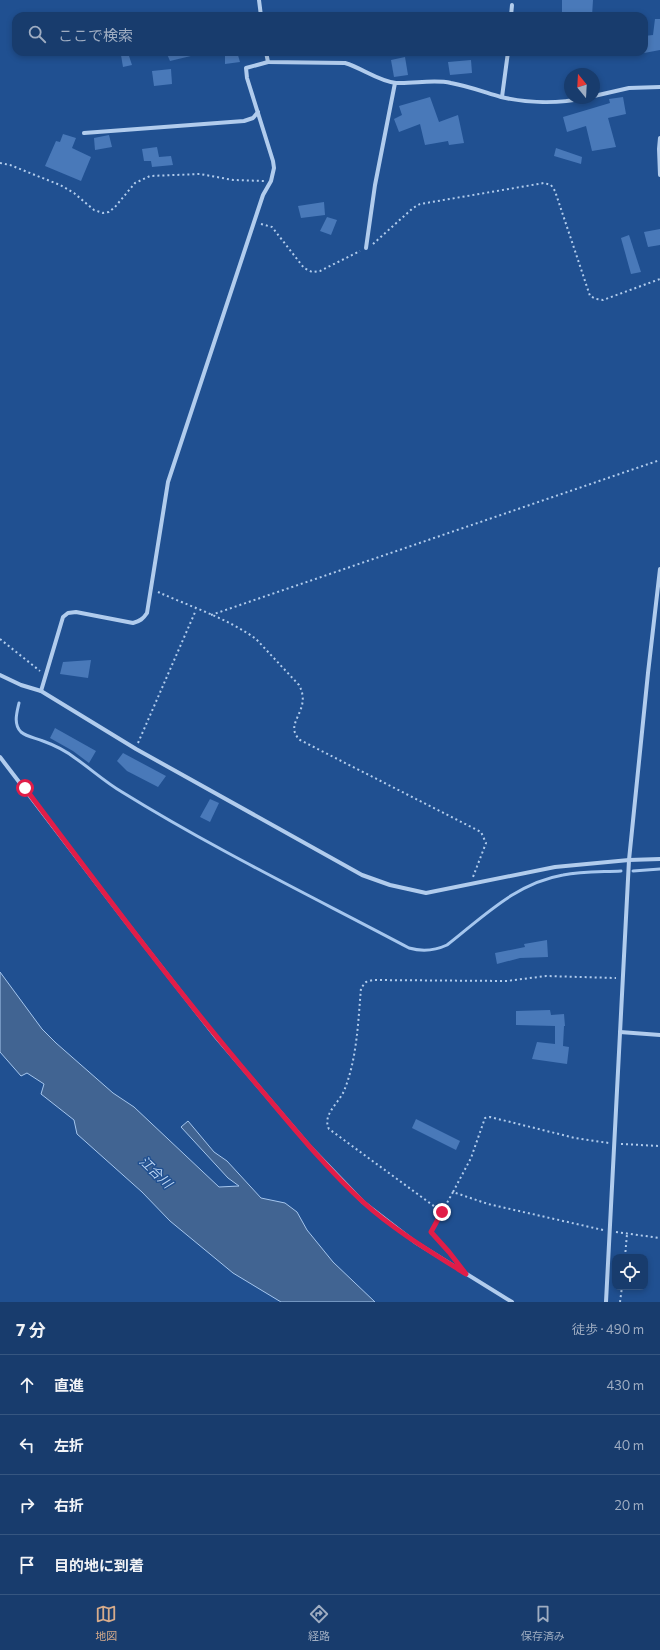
<!DOCTYPE html>
<html lang="ja">
<head>
<meta charset="utf-8">
<style>
  body { margin:0; font-family:Commissioner,"Noto Sans JP",sans-serif; background:#214372; color:#f1f3f6 }
  .controls { position:absolute; right:12px; bottom:12px; display:grid; overflow:hidden; border-radius:8px; box-shadow:0 2px 6px #0003 }
  .controls button { width:36px; height:36px; display:grid; place-items:center; padding:0; border:0; border-bottom:1px solid #365680; background:#183c6d; color:#f1f3f6; font:20px sans-serif }
  .compass { position:absolute; left:564px; top:68px; width:36px; height:36px; border-radius:50%; background:#183c6d; box-shadow:0 2px 6px #0003; rotate:342deg }
  .stop { position:absolute; width:12px; height:12px; margin:-9px; border:3px solid #e11d48; border-radius:50%; background:#fff }
  .stop.end { background:#e11d48; border-color:#fff; box-shadow:0 1px 4px #0008 }
  .list { margin:0; padding:0; list-style:none }
  h2 { display:flex; justify-content:space-between; align-items:center; height:52px; margin:0; padding:0 16px; font-size:17px }
  h2 small { font-size:13px; font-weight:400; color:#9fadc2 }
  .list li { display:grid; grid-template-columns:26px 1fr auto; gap:12px; align-items:center; box-sizing:border-box; height:60px; padding:0 16px; border-top:1px solid #365680 }
  .list b { display:block; font-size:15px; white-space:nowrap }
  .list em { font-size:13px; font-style:normal; color:#9fadc2 }
  .icon { flex:none; width:22px; height:22px; fill:none; stroke:currentColor; stroke-width:2; stroke-linecap:round; stroke-linejoin:round }
  .map { position:relative; flex:none; width:660px; height:1302px; overflow:hidden }
  .search { position:absolute; background:#183c6d; box-shadow:0 2px 6px #0003; left:12px; right:12px; top:12px; height:44px; display:flex; align-items:center; gap:10px; box-sizing:border-box; padding:0 14px; border-radius:12px; color:#9fadc2; font-size:15px }
  .sheet { height:292px; background:#183c6d }
  nav { display:flex; justify-content:space-around; align-items:center; box-sizing:border-box; height:56px; border-top:1px solid #365680; background:#183c6d; font-size:11px; color:#9fadc2 }
  nav a { display:grid; justify-items:center; gap:2px }
  nav .on { color:#d6ab8b }
  .map>svg:first-child { display:block }
  .water { fill:#416492; stroke:#a5c6ee }
  .lines { fill:none; stroke-linecap:round; stroke-linejoin:round }
  .stream { stroke:#a5c6ee; stroke-width:3 }
  .building { fill:#4979b9 }
  .path { stroke:#b1cced; stroke-width:2; stroke-dasharray:2 3; stroke-linecap:butt }
  .minor { stroke:#b1cced; stroke-width:4 }
  .route { stroke:#e11d48; stroke-width:5 }
  .labels { text-anchor:middle; dominant-baseline:central; stroke-width:3; stroke-linejoin:round; paint-order:stroke }
  .water-label { font-size:13px; font-style:italic; fill:#bdd6f4; stroke:#205091 }
</style>
</head>
<body>
<div class="map">
<svg width="660" height="1302" viewBox="0 0 660 1302">
  <rect width="100%" height="100%" fill="#205091"/>
  <polygon class="water" points="0,972 42,1029 56,1043 113,1093 134,1107 219,1187 239,1186 228,1178 181,1127 188,1121 214,1152 227,1161 261,1198 285,1203 297,1212 307,1230 333,1262 375,1302 281,1302 233,1273 170,1221 142,1192 77,1134 74,1120 41,1094 44,1084 27,1073 21,1076 0,1052"/>
  <g class="lines">
    <g class="stream">
      <path d="M19,703C17,712 13,724 21,732C27,737 36,738 43,741C54,745 66,751 75,758C91,769 105,782 122,792C214,849 313,897 409,948C423,952 434,951 447,945C483,917 516,883 563,875C582,871 602,872 621,871"/>
      <polyline points="633,871 660,869"/>
    </g>
  </g>
  <g class="building">
    <polygon points="562,0 593,0 592,16 562,16"/>
    <polygon points="655,19 660,19 660,50 644,53 644,36 653,35"/>
    <polygon points="166,52 195,52 195,55 170,61"/>
    <polygon points="225,52 237,52 240,62 225,64"/>
    <polygon points="128,53 132,65 123,67 121,55"/>
    <polygon points="405,57 408,75 394,77 391,60"/>
    <polygon points="471,60 472,73 450,75 448,62"/>
    <polygon points="171,69 172,84 154,86 152,71"/>
    <polygon points="430,97 439,122 458,115 464,143 449,145 448,141 425,145 420,124 399,132 394,119 402,115 399,106"/>
    <polygon points="623,97 626,114 608,118 616,147 592,151 586,126 567,132 563,117 610,103 609,99"/>
    <polygon points="63,134 76,138 72,148 91,157 81,181 45,166 56,141 60,142"/>
    <polygon points="109,135 112,147 95,150 94,138"/>
    <polygon points="157,147 159,157 171,156 173,165 152,167 151,161 144,161 142,149"/>
    <polygon points="556,148 582,157 581,164 554,156"/>
    <polygon points="324,202 325,215 301,218 298,206"/>
    <polygon points="327,217 337,220 331,235 320,231"/>
    <polygon points="660,229 660,245 648,247 644,232"/>
    <polygon points="629,235 641,272 631,274 621,238"/>
    <polygon points="91,660 88,678 60,674 63,662"/>
    <polygon points="55,728 96,751 89,763 73,751 50,738"/>
    <polygon points="123,753 166,776 158,787 127,771 117,761"/>
    <polygon points="210,799 219,803 210,822 200,817"/>
    <polygon points="547,940 548,957 520,958 497,964 495,953 525,947 524,944"/>
    <polygon points="550,1010 551,1015 564,1014 565,1026 564,1026 563,1046 569,1047 567,1064 532,1059 537,1042 555,1044 555,1026 516,1025 516,1011"/>
    <polygon points="416,1119 460,1141 456,1150 412,1128"/>
  </g>
  <g class="lines">
    <g class="path">
      <polyline points="0,163 10,165 60,185 74,193 94,210 103,213 109,212 115,207 135,183 150,176 200,174 233,180 264,181"/>
      <polyline points="261,224 272,227 304,268 312,272 320,271 360,251"/>
      <polyline points="373,244 413,208 420,204 544,183 551,185 555,191 590,296 596,299 603,300 660,279"/>
      <path d="M158,592C189,606 229,619 256,639L299,685C313,711 282,723 300,740L481,832L486,843L473,877"/>
      <polyline points="211,615 660,460"/>
      <polyline points="0,639 40,671"/>
      <polyline points="138,743 196,610"/>
      <polyline points="621,1144 660,1146"/>
      <polyline points="453,1192 431,1232 453,1257"/>
      <path d="M442,1212L329,1129C322,1115 338,1104 344,1091C357,1059 358,1023 361,988L366,982L373,980L507,981L546,976L616,978"/>
      <polyline points="603,1230 488,1204 453,1192 471,1158 485,1118 490,1117 575,1138 609,1143"/>
      <polyline points="616,1232 660,1238"/>
      <polyline points="625,1257 627,1234"/>
      <polyline points="620,1302 622,1287"/>
    </g>
    <g class="minor">
      <polyline points="259,0 261,16"/>
      <polyline points="511,16 512,5"/>
      <path d="M266,52L268,62L345,63C362,68 378,81 396,83C414,84 433,79 451,83C468,86 484,92 501,97C527,103 558,104 585,98"/>
      <polyline points="594,96 629,88 660,87"/>
      <polyline points="502,97 508,52"/>
      <polyline points="84,133 244,121 253,118 258,112"/>
      <polyline points="660,138 659,149 660,175"/>
      <polyline points="366,248 375,185 395,83"/>
      <polyline points="0,675 21,685 41,691 136,749 362,875 390,885 426,893 555,867 629,860 660,859"/>
      <path d="M41,691L63,617L68,613L76,612L133,623C140,621 143,619 147,613L168,482L263,195L271,181L274,168L273,161L247,78L246,68L268,62"/>
      <polyline points="0,757 123,918 216,1037 311,1148 363,1202 415,1242 512,1302"/>
      <polyline points="620,1032 660,1035"/>
      <polyline points="606,1302 629,860 648,673 660,569"/>
    </g>
  </g>
  <g class="lines">
    <path class="route" d="M25,788C101,889 176,990 258,1086C292,1126 325,1167 363,1202C394,1230 431,1252 466,1274L449,1252L431,1232L442,1212"/>
  </g>
  <g class="labels">
    <g class="water-label">
      <text transform="translate(156 1172) rotate(44)">江合川</text>
    </g>
  </g>
</svg>
<div class="controls">
<button><svg class="icon" aria-label="locate" viewBox="0 0 24 24"><circle cx="12" cy="12" r="6"/><path d="M12 2v4M12 18v4M2 12h4M18 12h4"/></svg></button>
</div>
<svg class="compass" viewBox="-18 -18 36 36"><path d="M0-13l5 13h-10z" fill="#e53935"/><path d="M0 13l5-13h-10z" fill="#9fadc2"/></svg>
<div class="stop" style="left:25px;top:788px"></div>
<div class="stop end" style="left:442px;top:1212px"></div>
<div class="search"><svg class="icon" aria-label="search" viewBox="0 0 24 24"><circle cx="10" cy="10" r="6"/><path d="M15 15l6 6"/></svg>ここで検索</div>
</div>
<section class="sheet">
<h2>7 分<small>徒歩 · 490 m</small></h2>
<ul class="list">
<li><svg class="icon" aria-label="ahead" viewBox="0 0 24 24"><path d="M12 20V5M6 11l6-6 6 6"/></svg><div><b>直進</b></div><em>430 m</em></li>
<li><svg class="icon" aria-label="left" viewBox="0 0 24 24"><path d="M17 20v-9H6M10 6l-5 5 5 5"/></svg><div><b>左折</b></div><em>40 m</em></li>
<li><svg class="icon" aria-label="right" viewBox="0 0 24 24"><path d="M7 20v-9h11M14 6l5 5-5 5"/></svg><div><b>右折</b></div><em>20 m</em></li>
<li><svg class="icon" aria-label="arrive" viewBox="0 0 24 24"><path d="M6 21V4h12l-3 4 3 4H6"/></svg><div><b>目的地に到着</b></div></li>
</ul>
</section>
<nav>
<a class="on"><svg class="icon" aria-label="map" viewBox="0 0 24 24"><path d="M3 6l6-2 6 2 6-2v14l-6 2-6-2-6 2zM9 4v14M15 6v14"/></svg>地図</a>
<a><svg class="icon" aria-label="directions" viewBox="0 0 24 24"><path d="M12 3l9 9-9 9-9-9zM9 14v-3h6M13 9l2 2-2 2"/></svg>経路</a>
<a><svg class="icon" aria-label="saved" viewBox="0 0 24 24"><path d="M7 4h10v16l-5-4-5 4z"/></svg>保存済み</a>
</nav>
</body>
</html>
